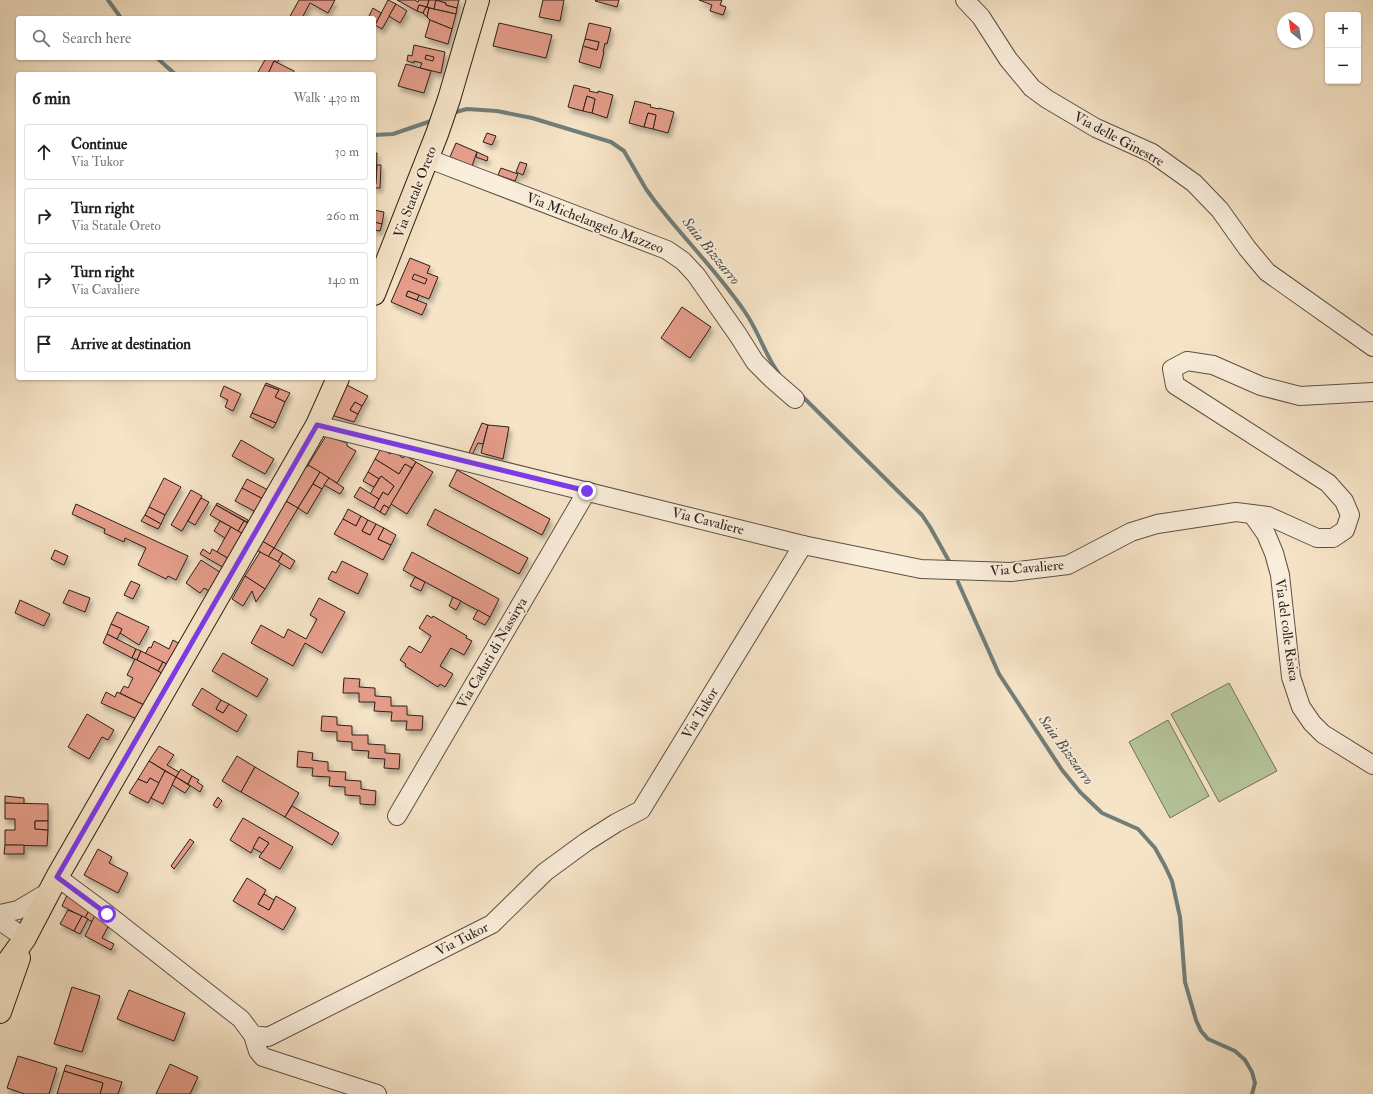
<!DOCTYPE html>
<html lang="en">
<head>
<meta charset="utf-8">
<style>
  body { margin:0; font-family:"IM FELL Double Pica",serif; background:#f2f2f2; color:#222 }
  .controls { position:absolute; right:12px; top:12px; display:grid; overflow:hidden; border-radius:4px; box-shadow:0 1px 3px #0004 }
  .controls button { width:36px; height:36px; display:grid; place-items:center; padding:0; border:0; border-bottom:1px solid #e0e0e0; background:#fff; color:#222; font:20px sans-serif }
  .compass { position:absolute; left:1277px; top:12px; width:36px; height:36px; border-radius:50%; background:#fff; box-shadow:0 1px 3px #0004; rotate:330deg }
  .stop { position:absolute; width:12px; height:12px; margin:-9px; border:3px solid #7c3aed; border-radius:50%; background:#fff }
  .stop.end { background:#7c3aed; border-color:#fff; box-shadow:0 1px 4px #0008 }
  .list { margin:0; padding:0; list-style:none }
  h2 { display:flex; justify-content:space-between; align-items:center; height:52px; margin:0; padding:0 16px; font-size:17px }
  h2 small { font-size:13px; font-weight:400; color:#767676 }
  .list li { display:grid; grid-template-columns:26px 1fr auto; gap:12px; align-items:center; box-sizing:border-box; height:56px; margin:0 8px 8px; padding:0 8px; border:1px solid #e0e0e0; border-radius:4px }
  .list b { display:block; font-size:15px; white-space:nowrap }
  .list p { margin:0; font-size:13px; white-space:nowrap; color:#767676 }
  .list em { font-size:13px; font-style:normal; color:#767676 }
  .icon { flex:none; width:22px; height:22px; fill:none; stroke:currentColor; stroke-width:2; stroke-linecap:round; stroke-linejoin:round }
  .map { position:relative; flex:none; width:1373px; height:1094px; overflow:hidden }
  .search { position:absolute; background:#fff; box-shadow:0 1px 3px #0004; left:16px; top:16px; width:360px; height:44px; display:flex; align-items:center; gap:10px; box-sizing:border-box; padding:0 14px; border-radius:4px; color:#767676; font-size:15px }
  .panel { position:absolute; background:#fff; box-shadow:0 1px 3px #0004; left:16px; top:72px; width:360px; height:308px; border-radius:4px }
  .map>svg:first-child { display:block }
  .green { fill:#b6c59a; stroke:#717259 }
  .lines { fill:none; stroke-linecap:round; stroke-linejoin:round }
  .stream { stroke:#707e7a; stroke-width:4 }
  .building { fill:#e59d8a; stroke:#2c1f18; filter:url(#shadow) }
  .minor-casing { stroke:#5e5044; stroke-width:20 }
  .major-casing { stroke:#2c1f18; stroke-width:24 }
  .minor { stroke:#f9eddb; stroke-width:18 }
  .major { stroke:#f6e4c7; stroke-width:22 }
  .route { stroke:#7c3aed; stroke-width:5 }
  .labels { text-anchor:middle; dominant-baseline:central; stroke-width:3.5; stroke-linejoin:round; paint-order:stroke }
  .street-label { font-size:14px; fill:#2c1f18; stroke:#f9eddb }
  .water-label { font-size:15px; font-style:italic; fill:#4e4f49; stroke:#f9eddb }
</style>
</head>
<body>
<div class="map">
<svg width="1373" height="1094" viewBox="0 0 1373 1094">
  <defs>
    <filter id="shadow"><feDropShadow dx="2.5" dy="4.5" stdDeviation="2" flood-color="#0004"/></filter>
  </defs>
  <rect width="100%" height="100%" fill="#f6e4c7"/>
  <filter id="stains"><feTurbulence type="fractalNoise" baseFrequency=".005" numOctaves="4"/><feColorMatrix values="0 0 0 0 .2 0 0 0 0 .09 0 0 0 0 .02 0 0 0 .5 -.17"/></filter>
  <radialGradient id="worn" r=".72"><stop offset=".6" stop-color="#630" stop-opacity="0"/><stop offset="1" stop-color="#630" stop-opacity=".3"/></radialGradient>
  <g class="green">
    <polygon points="1229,683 1277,771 1219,802 1171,714"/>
    <polygon points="1168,720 1209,796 1170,818 1129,742"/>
  </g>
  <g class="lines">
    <g class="stream">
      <polyline points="108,0 121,18"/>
      <polyline points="157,58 175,74"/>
      <path d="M452,113L467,109L497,111L532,118L611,142L624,151L646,189L654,200C683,238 718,272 745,312C759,332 765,355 779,374"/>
      <polyline points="374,135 393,134 434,120"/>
      <polyline points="800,394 922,515 930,527 949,561"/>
      <polyline points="958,582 999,674 1062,770 1080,792 1102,813 1138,829 1155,848 1165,866 1172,881 1180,917 1185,982 1196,1020 1201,1031 1208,1039 1235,1051 1245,1060 1252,1072 1255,1083 1252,1094"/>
    </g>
  </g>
  <g class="building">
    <polygon points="299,0 335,0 328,13 310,3 302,18 289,18"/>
    <polygon points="388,0 396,4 382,29 375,25"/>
    <polygon points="397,0 415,0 418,2 419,0 429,0 427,7 419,5 417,11"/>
    <polygon points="429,0 436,0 434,9 427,7"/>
    <polygon points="436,0 446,3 446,5 457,8 456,14 434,9"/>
    <polygon points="436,0 459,0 457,8 446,5 446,3"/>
    <polygon points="543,0 564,0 560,21 539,17"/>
    <polygon points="596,0 619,0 617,7 595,1"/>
    <polygon points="699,0 722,0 720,5 726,7 723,15 710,11 712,5"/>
    <polygon points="396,4 407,11 400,23 389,16"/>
    <polygon points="419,5 426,7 423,13 417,11"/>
    <polygon points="426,7 429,8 427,17 423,13"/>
    <polygon points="373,8 381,13 374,27 374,18 368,18"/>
    <polygon points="429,8 456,14 452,29 430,20 427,17"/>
    <polygon points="430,20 452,29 448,44 425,37"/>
    <polygon points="499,23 552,35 546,58 493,46"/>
    <polygon points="589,23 611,28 607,44 605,43 603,52 604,52 600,68 579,62 583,46 597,50 599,42 585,39"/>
    <polygon points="585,39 599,42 597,50 583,46"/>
    <polygon points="414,45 445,52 441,73 420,68 422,63 414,61 414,63 407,61 408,55 412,56"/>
    <polygon points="426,55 434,57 433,61 425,59"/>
    <polygon points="266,58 280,58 277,63 274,61 268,74 257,74"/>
    <polygon points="274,61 294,71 293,74 268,74"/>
    <polygon points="406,64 431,71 424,93 398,86"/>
    <polygon points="574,85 590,89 589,91 598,93 598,91 613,95 607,118 592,113 595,99 587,96 583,111 568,107"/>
    <polygon points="587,96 595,99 592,113 583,111"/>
    <polygon points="635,101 651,105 650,107 659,109 659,108 674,112 668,133 653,129 656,115 648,113 644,127 629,123"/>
    <polygon points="648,113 656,115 653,129 644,127"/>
    <polygon points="487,133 496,136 492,145 483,142"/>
    <polygon points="456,143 477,152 472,166 450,157"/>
    <polygon points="477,152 488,157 487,161 476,157"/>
    <polygon points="374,153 377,153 376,184 374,183"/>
    <polygon points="520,162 527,164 523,175 516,172"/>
    <polygon points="377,165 381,165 380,188 374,188 374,183 376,184"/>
    <polygon points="501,168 518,174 515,181 498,175"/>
    <polygon points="374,210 384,212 382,224 374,222"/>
    <polygon points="374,222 382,224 380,231 374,230"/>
    <polygon points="410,258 430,266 427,273 438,277 429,299 408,291 406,296 427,304 422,315 391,302"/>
    <polygon points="414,274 427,279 425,284 412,279"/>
    <polygon points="408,291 419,295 417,300 406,296"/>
    <polygon points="682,307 711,327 690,358 661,338"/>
    <polygon points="266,383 290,393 285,402 275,397 279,390 265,385"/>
    <polygon points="345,384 368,396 362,406 355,402 350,410 358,414 354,422 331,415"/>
    <polygon points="265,385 279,390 275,397 285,402 276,423 252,413"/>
    <polygon points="224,386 241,394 233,411 225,407 228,400 220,396"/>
    <polygon points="355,402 362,406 358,414 350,410"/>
    <polygon points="252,413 276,423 273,428 250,417"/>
    <polygon points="482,423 488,425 483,444 478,443 471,457 468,455"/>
    <polygon points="488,425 509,427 503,459 481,453"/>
    <polygon points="326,436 347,443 347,446 356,451 337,483 308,465"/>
    <polygon points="241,440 274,459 265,474 232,456"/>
    <polygon points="381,448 390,454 393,451 403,458 405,455 416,462 412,468 405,464 399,474 375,459"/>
    <polygon points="375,459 399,474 405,464 412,468 389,508 384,505 380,512 374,508 383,492 388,495 394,486 381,476 379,479 368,472"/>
    <polygon points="416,462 433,472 407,514 391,504"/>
    <polygon points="304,465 307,467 308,465 320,472 298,508 284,500"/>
    <polygon points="457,470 550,519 542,535 449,486"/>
    <polygon points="320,472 329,478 322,489 313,484"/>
    <polygon points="368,472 379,479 374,487 363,481"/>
    <polygon points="381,476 394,486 388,495 383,492 379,499 370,494"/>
    <polygon points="164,478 181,487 165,515 149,507"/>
    <polygon points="329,478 344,488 340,494 324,485"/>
    <polygon points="247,479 268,490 263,499 242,488"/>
    <polygon points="313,484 322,489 307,514 298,508"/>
    <polygon points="360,487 379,499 374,508 354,497"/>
    <polygon points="242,488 263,499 256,512 235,501"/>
    <polygon points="191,490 202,496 182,531 171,525"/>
    <polygon points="201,498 209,502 195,525 188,521"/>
    <polygon points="284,500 298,508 274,548 262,541"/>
    <polygon points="217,503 248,520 247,522 216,505"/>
    <polygon points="76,504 188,556 176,580 168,576 166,579 138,565 146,548 125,538 124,542 104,533 105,529 72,514"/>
    <polygon points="216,505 244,521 238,531 210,515"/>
    <polygon points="384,505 389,508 385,515 380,512"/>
    <polygon points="149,507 165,515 161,524 145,515"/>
    <polygon points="348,509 361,516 356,526 343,519"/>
    <polygon points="435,509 528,558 519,574 427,525"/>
    <polygon points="145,515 161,524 158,529 141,521"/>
    <polygon points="361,516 368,520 362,531 370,535 376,524 384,528 378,539 391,545 383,560 334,534 343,519 356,526"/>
    <polygon points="368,520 376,524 370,535 362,531"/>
    <polygon points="220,521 231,527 225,538 214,531"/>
    <polygon points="244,521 251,525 245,535 238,531"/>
    <polygon points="231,527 245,535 231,560 217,552"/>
    <polygon points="384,528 396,535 391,545 378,539"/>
    <polygon points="262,541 274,548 268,557 257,550"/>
    <polygon points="274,548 283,553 278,562 268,557"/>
    <polygon points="203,549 210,554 212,549 231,560 226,569 200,554"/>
    <polygon points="55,550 68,556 64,565 51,559"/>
    <polygon points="260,552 281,563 265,589 245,576"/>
    <polygon points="412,552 499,599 490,617 403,570"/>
    <polygon points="283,553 295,561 290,569 278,562"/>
    <polygon points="201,560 223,574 211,592 204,588 200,593 186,583"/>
    <polygon points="342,561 368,574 358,594 328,579 332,571 336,573"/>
    <polygon points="245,576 265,589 256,602 252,591 243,606 232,599"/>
    <polygon points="415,577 425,582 421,591 410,586"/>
    <polygon points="131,581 140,585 133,599 124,595"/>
    <polygon points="69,590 90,598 85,612 63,603"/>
    <polygon points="453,597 461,601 456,610 449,606"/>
    <polygon points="319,598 345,612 322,653 305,643 293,666 251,643 261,625 284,638 288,629 306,639 317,619 310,615"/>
    <polygon points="20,600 50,614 44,626 15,613"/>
    <polygon points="478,610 490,617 485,625 473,619"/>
    <polygon points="117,612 149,627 139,645 120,633 122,629 111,624"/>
    <polygon points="427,615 432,618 433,616 467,636 466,638 472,641 464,655 451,648 440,666 453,674 445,687 440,684 438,687 405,666 406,664 400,660 409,646 421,653 431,636 419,628"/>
    <polygon points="111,624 122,629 117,639 107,634"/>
    <polygon points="107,634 136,649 132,658 103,643"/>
    <polygon points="173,640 180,644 169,665 145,654 149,647 151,648 154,641 169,649"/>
    <polygon points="136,649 141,651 137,660 132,658"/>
    <polygon points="141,651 163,662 158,671 137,660"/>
    <polygon points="223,653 268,679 257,697 212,671"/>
    <polygon points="135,659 164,674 146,706 120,693 124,686 128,688 133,678 127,675"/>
    <polygon points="163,662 169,665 164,674 158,671"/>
    <polygon points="344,678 360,679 359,687 375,688 375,696 391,697 391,706 407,706 407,715 423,716 422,730 406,730 407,721 391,721 392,712 374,711 375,702 359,702 359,693 343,693"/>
    <polygon points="202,688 221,700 216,709 223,713 229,704 247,715 237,732 192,705"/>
    <polygon points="106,692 115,697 117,692 146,706 139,720 101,703"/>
    <polygon points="221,700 229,704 223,713 216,709"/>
    <polygon points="87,714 114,730 108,740 102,737 89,759 68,747"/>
    <polygon points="322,716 337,717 337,725 352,726 352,735 368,735 368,744 385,745 385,753 400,754 399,769 384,768 385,759 368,758 369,751 352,750 352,742 337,741 337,732 321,731"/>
    <polygon points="159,746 174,755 167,765 179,772 176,777 149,761"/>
    <polygon points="298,751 313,753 312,760 328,762 328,771 346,772 345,780 361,781 361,789 376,791 375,805 360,804 360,796 345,795 345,787 329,786 330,777 312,776 313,768 297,767"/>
    <polygon points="237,756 255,767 241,792 222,781"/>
    <polygon points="149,761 165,771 159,783 150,778 147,783 138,779"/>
    <polygon points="255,767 299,793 285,817 241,792"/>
    <polygon points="181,769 192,776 188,784 176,777"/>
    <polygon points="165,771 176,777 163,804 151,798"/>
    <polygon points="192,776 199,780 197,782 203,786 200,792 188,784"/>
    <polygon points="176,777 190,786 185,793 172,785"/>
    <polygon points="150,778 159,783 148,803 129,793 138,779 147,783"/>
    <polygon points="5,796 24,798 24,804 5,803"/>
    <polygon points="218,797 222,801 217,808 213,805"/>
    <polygon points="5,803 48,804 48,821 35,821 35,829 48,830 47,846 5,845 5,830 15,830 15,819 5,819"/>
    <polygon points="292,806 339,833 332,845 285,817"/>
    <polygon points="243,818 293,847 280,869 259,857 269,843 259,837 251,853 230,840"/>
    <polygon points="35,821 48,821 48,830 35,829"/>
    <polygon points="259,837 269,843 262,853 253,848"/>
    <polygon points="190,839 194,842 174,869 171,866"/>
    <polygon points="5,845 24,845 24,854 4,854"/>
    <polygon points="98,849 112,857 109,863 128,873 118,893 84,875"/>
    <polygon points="247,878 266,890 258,904 269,910 276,896 296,908 283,930 233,901"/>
    <polygon points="69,891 91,907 85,918 62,906"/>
    <polygon points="264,894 274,900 269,910 258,904"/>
    <polygon points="91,907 97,911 93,922 85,918"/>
    <polygon points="68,910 82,916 74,931 60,924"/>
    <polygon points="97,911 111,921 102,938 114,944 111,950 85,936"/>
    <polygon points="82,916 88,919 80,934 74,931"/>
    <polygon points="72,987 100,996 82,1052 54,1044"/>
    <polygon points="129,990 185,1013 174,1041 117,1019"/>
    <polygon points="18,1056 57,1068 49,1094 25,1094 7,1088"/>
    <polygon points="170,1064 198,1077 190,1094 156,1094"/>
    <polygon points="66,1065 122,1082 118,1094 100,1094 103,1083 64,1071"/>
    <polygon points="64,1071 103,1083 100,1094 57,1094"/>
  </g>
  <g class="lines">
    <defs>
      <g id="minor">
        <polyline points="965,0 981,17 1008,59 1032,88 1047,99 1096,128 1152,153 1194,183 1220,210 1247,248 1267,272 1373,347"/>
        <polyline points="429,159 667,250 683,261 696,275 738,335 755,362 772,379 795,399"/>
        <polyline points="317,425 803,545 921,569 1011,572 1068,565 1131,532 1157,524 1236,512 1268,516 1317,538 1333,538 1345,530 1350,515 1344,501 1328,483 1175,385 1172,369 1187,361 1213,365 1261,386 1300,396 1373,392"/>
        <polyline points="1252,514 1266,534 1274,553 1280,575 1291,677 1301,707 1312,723 1323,734 1373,765"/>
        <polyline points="397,816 587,491"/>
        <polyline points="57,877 107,914 241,1019 253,1035 268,1037 492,924 545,872 586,842 616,823 641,810 803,545"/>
        <polyline points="0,914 18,910 50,891"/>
        <polyline points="0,921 25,938"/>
        <polyline points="253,1035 258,1051 263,1057 377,1094"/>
      </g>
      <g id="major">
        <polyline points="374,294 437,134 449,99 478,0"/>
        <polyline points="0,973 25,938 57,877 317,425 338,378"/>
        <polyline points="0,1012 19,958"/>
      </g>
    </defs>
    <use href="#minor" class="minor-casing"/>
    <use href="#major" class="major-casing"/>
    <use href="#minor" class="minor"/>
    <use href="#major" class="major"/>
  </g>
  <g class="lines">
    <polyline class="route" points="107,914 57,877 317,425 587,491"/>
  </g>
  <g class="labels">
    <g class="street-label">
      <text transform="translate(1119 139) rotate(28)">Via delle Ginestre</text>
      <text transform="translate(415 192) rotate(-69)">Via Statale Oreto</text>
      <text transform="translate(595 223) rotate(21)">Via Michelangelo Mazzeo</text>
      <text transform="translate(708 521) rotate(14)">Via Cavaliere</text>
      <text transform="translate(1027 568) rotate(-5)">Via Cavaliere</text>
      <text transform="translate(1287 630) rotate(82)">Via del colle Risica</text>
      <text transform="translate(492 653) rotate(-60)">Via Caduti di Nassirya</text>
      <text transform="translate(700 713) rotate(-59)">Via Tukor</text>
      <text transform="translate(462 939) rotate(-27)">Via Tukor</text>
    </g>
    <g class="water-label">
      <text transform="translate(711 251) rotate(51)">Saia Bizzarro</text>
      <text transform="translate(1066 750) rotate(54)">Saia Bizzarro</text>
    </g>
  </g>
  <rect width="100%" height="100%" filter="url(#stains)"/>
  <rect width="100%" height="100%" fill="url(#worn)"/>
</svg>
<div class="controls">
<button>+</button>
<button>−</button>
</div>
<svg class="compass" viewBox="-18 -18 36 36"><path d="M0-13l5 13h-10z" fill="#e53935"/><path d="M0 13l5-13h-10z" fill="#767676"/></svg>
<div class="stop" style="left:107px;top:914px"></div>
<div class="stop end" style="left:587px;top:491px"></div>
<div class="search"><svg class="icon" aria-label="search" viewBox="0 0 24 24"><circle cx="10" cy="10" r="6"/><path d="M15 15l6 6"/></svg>Search here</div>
<section class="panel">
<h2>6 min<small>Walk · 430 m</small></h2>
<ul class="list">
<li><svg class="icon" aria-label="ahead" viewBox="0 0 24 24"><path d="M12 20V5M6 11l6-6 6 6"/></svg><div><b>Continue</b><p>Via Tukor</p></div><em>30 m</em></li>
<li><svg class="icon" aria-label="right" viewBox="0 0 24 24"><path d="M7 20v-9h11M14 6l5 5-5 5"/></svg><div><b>Turn right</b><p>Via Statale Oreto</p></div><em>260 m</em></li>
<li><svg class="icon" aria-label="right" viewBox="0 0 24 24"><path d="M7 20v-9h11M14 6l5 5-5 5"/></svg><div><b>Turn right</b><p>Via Cavaliere</p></div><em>140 m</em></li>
<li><svg class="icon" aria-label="arrive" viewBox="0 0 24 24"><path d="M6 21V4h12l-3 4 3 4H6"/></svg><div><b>Arrive at destination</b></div></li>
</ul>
</section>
</div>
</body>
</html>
